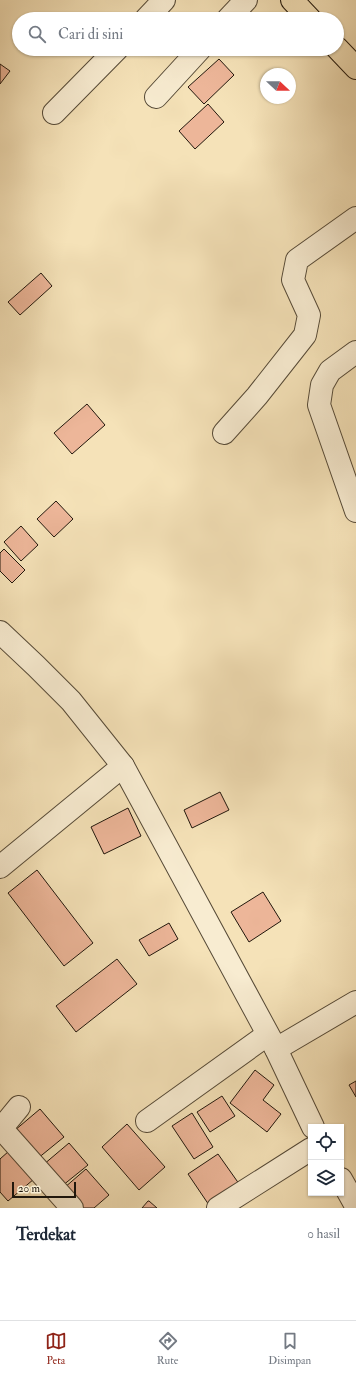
<!DOCTYPE html>
<html lang="id">
<head>
<meta charset="utf-8">
<style>
  body { margin:0; font-family:"IM FELL Double Pica",serif; background:#f2f2f3; color:#1f2937 }
  .controls { position:absolute; right:12px; bottom:12px; display:grid; overflow:hidden; border-radius:0px; box-shadow:0 1px 3px #0004 }
  .controls button { width:36px; height:36px; display:grid; place-items:center; padding:0; border:0; border-bottom:1px solid #e0e1e3; background:#fff; color:#1f2937; font:20px sans-serif }
  .compass { position:absolute; left:260px; top:68px; width:36px; height:36px; border-radius:50%; background:#fff; box-shadow:0 1px 3px #0004; rotate:112deg }
  .scale { position:absolute; left:12px; bottom:10px; width:64px; box-sizing:border-box; padding-left:4px; border:2px solid #21170c; border-top:0; font-size:11px; line-height:14px; white-space:nowrap; color:#21170c; -webkit-text-stroke:3px #f8ecd1; paint-order:stroke }
  .list { margin:0; padding:0; list-style:none }
  h2 { display:flex; justify-content:space-between; align-items:center; height:52px; margin:0; padding:0 16px; font-size:17px }
  h2 small { font-size:13px; font-weight:400; color:#747a83 }
  .icon { flex:none; width:22px; height:22px; fill:none; stroke:currentColor; stroke-width:2; stroke-linecap:round; stroke-linejoin:round }
  .map { position:relative; flex:none; width:356px; height:1208px; overflow:hidden }
  .search { position:absolute; background:#fff; box-shadow:0 1px 3px #0004; left:12px; right:12px; top:12px; height:44px; display:flex; align-items:center; gap:10px; box-sizing:border-box; padding:0 14px; border-radius:22px; color:#747a83; font-size:15px }
  .sheet { height:112px; background:#fff }
  nav { display:flex; justify-content:space-around; align-items:center; box-sizing:border-box; height:56px; border-top:1px solid #e0e1e3; background:#fff; font-size:11px; color:#747a83 }
  nav a { display:grid; justify-items:center; gap:2px }
  nav .on { color:#8f2418 }
  .map>svg:first-child { display:block }
  .building { fill:#edb699; stroke:#21170c }
  .lines { fill:none; stroke-linecap:round; stroke-linejoin:round }
  .minor-casing { stroke:#564a37; stroke-width:24 }
  .major-casing { stroke:#21170c; stroke-width:24 }
  .minor { stroke:#f8ecd1; stroke-width:22 }
  .major { stroke:#f5e2b8; stroke-width:22 }
</style>
</head>
<body>
<div class="map">
<svg width="356" height="1208" viewBox="0 0 356 1208">
  <rect width="100%" height="100%" fill="#f5e2b8"/>
  <filter id="stains"><feTurbulence type="fractalNoise" baseFrequency=".005" numOctaves="4"/><feColorMatrix values="0 0 0 0 .2 0 0 0 0 .09 0 0 0 0 .02 0 0 0 .5 -.17"/></filter>
  <radialGradient id="worn" r=".72"><stop offset=".6" stop-color="#630" stop-opacity="0"/><stop offset="1" stop-color="#630" stop-opacity=".3"/></radialGradient>
  <g class="building">
    <polygon points="219,59 234,75 204,104 188,87"/>
    <polygon points="0,64 10,71 0,84"/>
    <polygon points="208,104 224,122 195,149 179,131"/>
    <polygon points="41,273 52,286 20,315 8,302"/>
    <polygon points="87,404 105,425 72,454 54,433"/>
    <polygon points="56,501 73,519 54,537 37,519"/>
    <polygon points="21,526 38,545 21,561 4,542"/>
    <polygon points="4,549 25,570 12,583 0,571 0,553"/>
    <polygon points="220,792 229,810 192,828 184,810"/>
    <polygon points="128,808 141,836 104,854 91,827"/>
    <polygon points="37,870 93,943 64,966 8,893"/>
    <polygon points="263,892 281,921 249,942 231,912"/>
    <polygon points="169,923 178,939 149,956 139,940"/>
    <polygon points="117,959 137,984 76,1032 56,1006"/>
    <polygon points="255,1070 274,1085 263,1100 281,1114 267,1132 230,1103"/>
    <polygon points="356,1081 356,1097 349,1085"/>
    <polygon points="222,1096 235,1116 210,1132 197,1112"/>
    <polygon points="40,1109 64,1137 37,1159 14,1131"/>
    <polygon points="192,1113 213,1147 194,1159 172,1126"/>
    <polygon points="127,1124 165,1167 139,1190 102,1147"/>
    <polygon points="69,1143 88,1165 62,1186 43,1165"/>
    <polygon points="9,1151 34,1179 8,1201 0,1192 0,1159"/>
    <polygon points="218,1154 242,1188 211,1208 188,1174"/>
    <polygon points="86,1169 109,1195 94,1208 82,1208 64,1188"/>
    <polygon points="148,1201 149,1201 157,1208 142,1208"/>
  </g>
  <g class="lines">
    <defs>
      <g id="minor">
        <polyline points="146,19 164,0"/>
        <polyline points="228,19 246,0"/>
        <polyline points="156,97 200,49"/>
        <polyline points="54,113 117,49"/>
        <polyline points="356,352 330,371 322,385 319,405 356,511"/>
        <polyline points="224,433 257,396 305,335 309,315 293,280 297,260 356,218"/>
        <polyline points="0,632 36,666 71,701 123,766 276,1049 313,1127"/>
        <polyline points="0,867 123,766"/>
        <polyline points="276,1049 356,1002"/>
        <polyline points="147,1121 267,1035"/>
        <polyline points="1,1128 72,1208"/>
        <polyline points="0,1130 19,1107"/>
        <polyline points="341,1179 356,1206"/>
        <polyline points="218,1208 311,1149"/>
      </g>
      <g id="major">
        <polyline points="292,0 310,19"/>
        <polyline points="337,48 356,68"/>
      </g>
    </defs>
    <use href="#minor" class="minor-casing"/>
    <use href="#major" class="major-casing"/>
    <use href="#minor" class="minor"/>
    <use href="#major" class="major"/>
  </g>
  <rect width="100%" height="100%" filter="url(#stains)"/>
  <rect width="100%" height="100%" fill="url(#worn)"/>
</svg>
<div class="controls">
<button><svg class="icon" aria-label="locate" viewBox="0 0 24 24"><circle cx="12" cy="12" r="6"/><path d="M12 2v4M12 18v4M2 12h4M18 12h4"/></svg></button>
<button><svg class="icon" aria-label="layers" viewBox="0 0 24 24"><path d="M12 4l9 5-9 5-9-5zM3 14l9 5 9-5"/></svg></button>
</div>
<svg class="compass" viewBox="-18 -18 36 36"><path d="M0-13l5 13h-10z" fill="#e53935"/><path d="M0 13l5-13h-10z" fill="#747a83"/></svg>
<div class="scale">20 m</div>
<div class="search"><svg class="icon" aria-label="search" viewBox="0 0 24 24"><circle cx="10" cy="10" r="6"/><path d="M15 15l6 6"/></svg>Cari di sini</div>
</div>
<section class="sheet">
<h2>Terdekat<small>0 hasil</small></h2>
<ul class="list">
</ul>
</section>
<nav>
<a class="on"><svg class="icon" aria-label="map" viewBox="0 0 24 24"><path d="M3 6l6-2 6 2 6-2v14l-6 2-6-2-6 2zM9 4v14M15 6v14"/></svg>Peta</a>
<a><svg class="icon" aria-label="directions" viewBox="0 0 24 24"><path d="M12 3l9 9-9 9-9-9zM9 14v-3h6M13 9l2 2-2 2"/></svg>Rute</a>
<a><svg class="icon" aria-label="saved" viewBox="0 0 24 24"><path d="M7 4h10v16l-5-4-5 4z"/></svg>Disimpan</a>
</nav>
</body>
</html>
